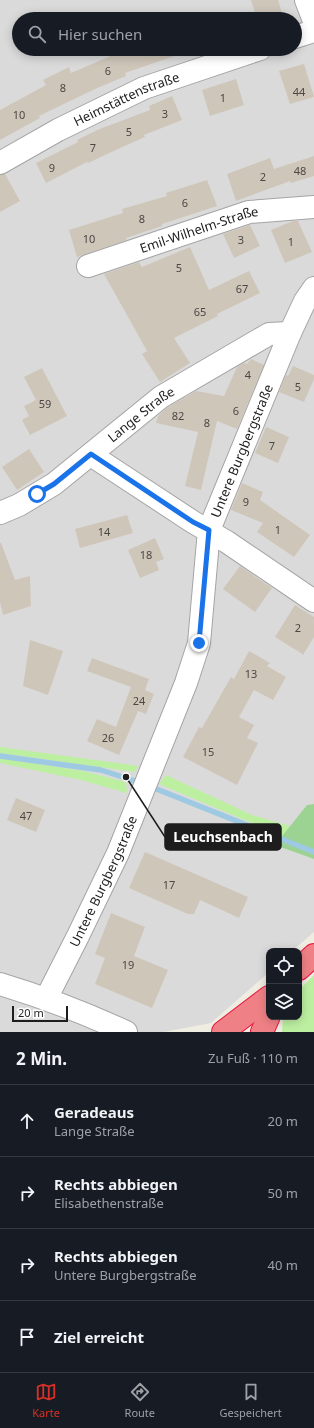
<!DOCTYPE html>
<html lang="de">
<head>
<meta charset="utf-8">
<style>
  body { margin:0; font-family:"Noto Sans",sans-serif; background:#20242c; color:#f1f3f6 }
  .controls { position:absolute; right:12px; bottom:12px; display:grid; overflow:hidden; border-radius:8px; box-shadow:0 2px 10px #0003 }
  .controls button { width:36px; height:36px; display:grid; place-items:center; padding:0; border:0; border-bottom:1px solid #363941; background:#171b24; color:#f1f3f6; font:20px sans-serif }
  .scale { position:absolute; left:12px; bottom:10px; width:56px; box-sizing:border-box; padding-left:4px; border:2px solid #1d1d1d; border-top:0; font-size:11px; line-height:14px; white-space:nowrap; color:#1d1d1d; -webkit-text-stroke:3px #fff; paint-order:stroke }
  .stop { position:absolute; width:12px; height:12px; margin:-9px; border:3px solid #1a73e8; border-radius:50%; background:#fff }
  .stop.end { background:#1a73e8; border-color:#fff; box-shadow:0 1px 4px #0008 }
  .list { margin:0; padding:0; list-style:none }
  h2 { display:flex; justify-content:space-between; align-items:center; height:52px; margin:0; padding:0 16px; font-size:17px }
  h2 small { font-size:13px; font-weight:400; color:#9ea1a6 }
  .list li { display:grid; grid-template-columns:26px 1fr auto; gap:12px; align-items:center; box-sizing:border-box; height:72px; padding:0 16px; border-top:1px solid #363941 }
  .list b { display:block; font-size:15px; white-space:nowrap }
  .list p { margin:0; font-size:13px; white-space:nowrap; color:#9ea1a6 }
  .list em { font-size:13px; font-style:normal; color:#9ea1a6 }
  .icon { flex:none; width:22px; height:22px; fill:none; stroke:currentColor; stroke-width:2; stroke-linecap:round; stroke-linejoin:round }
  .map { position:relative; flex:none; width:314px; height:1032px; overflow:hidden }
  .search { position:absolute; background:#171b24; box-shadow:0 2px 10px #0003; left:12px; right:12px; top:12px; height:44px; display:flex; align-items:center; gap:10px; box-sizing:border-box; padding:0 14px; border-radius:22px; color:#9ea1a6; font-size:15px }
  .sheet { height:340px; background:#171b24 }
  nav { display:flex; justify-content:space-around; align-items:center; box-sizing:border-box; height:56px; border-top:1px solid #363941; background:#171b24; font-size:11px; color:#9ea1a6 }
  nav a { display:grid; justify-items:center; gap:2px }
  nav .on { color:#d93025 }
  .map>svg:first-child { display:block }
  .residential { fill:#dbdada; fill-rule:evenodd }
  .grass { fill:#bdefa1 }
  .forest { fill:#9cd392 }
  .lines { fill:none; stroke-linecap:round; stroke-linejoin:round }
  .stream { stroke:#9dc9e2; stroke-width:5.5 }
  .building { fill:#cfc6ba }
  .minor-casing { stroke:#a4a4a4; stroke-width:24 }
  .highway-casing { stroke:#e9123f; stroke-width:24 }
  .minor { stroke:#fff; stroke-width:22 }
  .highway { stroke:#ef8186; stroke-width:22 }
  .route { stroke:#1a73e8; stroke-width:5 }
  .labels { text-anchor:middle; dominant-baseline:central; stroke-width:3; stroke-linejoin:round; paint-order:stroke }
  .number-label { font-size:11px; fill:#4a4744 }
  .street-label { font-size:13px; fill:#1d1d1d; stroke:#fff }
  .leader { fill:none; stroke:#1d1d1d; stroke-width:1.5 }
  .callout-dot { fill:#1d1d1d; stroke:#fff; stroke-width:1.5 }
  .callout { fill:#1d1d1d; stroke:#1d1d1d; stroke-width:1.5 }
  .callout-label { font-size:14px; text-anchor:middle; font-weight:bold; fill:#fff }
</style>
</head>
<body>
<div class="map">
<svg width="314" height="1032" viewBox="0 0 314 1032">
  <rect width="100%" height="100%" fill="#efece1"/>
  <path class="residential" d="M0,0H314V804L307,805L314,858V932L292,951H269V972L211,1023L163,1032H0ZM19,19H295V49H19Z"/>
  <g class="grass">
    <polygon points="0,747 125,764 138,766 135,772 0,753"/>
    <polygon points="0,758 83,771 126,782 127,793 81,780 0,763"/>
    <polygon points="166,775 252,815 290,826 283,836 159,784"/>
    <polygon points="314,975 314,1032 282,1032 283,1017 299,1017 299,990"/>
  </g>
  <polygon class="forest" points="314,804 314,859 275,845 307,805"/>
  <g class="lines">
    <g class="stream">
      <polyline points="0,756 101,770 141,783"/>
      <polyline points="149,786 314,852"/>
    </g>
  </g>
  <g class="building">
    <polygon points="251,0 278,0 282,13 264,19 257,19"/>
    <polygon points="127,49 188,49 189,51 125,73 126,76 95,89 39,116 40,118 0,140 0,110 46,85 43,80 69,67 71,73"/>
    <polygon points="304,64 314,97 290,104 279,71"/>
    <polygon points="236,79 244,105 210,116 202,90"/>
    <polygon points="172,96 182,120 144,135 145,137 120,148 88,163 87,162 46,183 36,163 78,142 77,140 97,130 150,110 149,106"/>
    <polygon points="314,156 314,176 291,183 290,181 236,201 227,174 270,158 274,169"/>
    <polygon points="5,174 20,201 0,212 0,175"/>
    <polygon points="207,180 217,206 162,224 162,226 126,238 127,240 77,257 69,230 123,213 122,209 167,196 166,193"/>
    <polygon points="293,221 298,221 312,252 285,263 271,230"/>
    <polygon points="250,225 260,246 234,258 223,234"/>
    <polygon points="190,247 209,290 249,271 260,293 217,314 218,316 174,338 190,363 160,382 142,354 147,351 104,274 139,262 142,267"/>
    <polygon points="251,359 264,365 237,429 217,421 201,490 185,486 198,432 156,423 158,416 168,407 196,391 224,396 237,367 244,363 247,364"/>
    <polygon points="293,366 314,375 314,379 304,402 279,392 286,375 288,376"/>
    <polygon points="42,368 67,416 30,435 22,420 29,416 24,406 36,400 24,377"/>
    <polygon points="266,427 289,437 278,463 255,453"/>
    <polygon points="29,449 44,472 17,490 2,467"/>
    <polygon points="242,483 263,492 260,500 310,535 294,557 257,532 263,523 231,510"/>
    <polygon points="127,515 133,533 80,548 75,529"/>
    <polygon points="155,538 164,559 156,562 159,570 140,578 128,550"/>
    <polygon points="0,543 1,543 15,580 30,576 31,606 3,615 0,602"/>
    <polygon points="240,566 272,588 255,612 223,589"/>
    <polygon points="295,605 314,617 314,637 304,653 304,655 275,637"/>
    <polygon points="30,640 63,651 48,695 23,686"/>
    <polygon points="249,651 270,663 267,666 286,677 273,700 254,690 239,717 254,725 247,738 258,743 237,785 183,757 199,727 202,728 231,677 234,679"/>
    <polygon points="92,658 149,679 145,690 154,694 146,714 138,711 119,755 87,741 97,719 116,727 131,687 87,671"/>
    <polygon points="16,798 45,810 36,832 7,820"/>
    <polygon points="145,852 248,897 239,918 200,900 194,914 188,914 129,888"/>
    <polygon points="111,913 145,927 134,956 168,970 152,1008 95,984 105,958 95,954"/>
  </g>
  <g class="lines">
    <defs>
      <g id="minor">
        <polyline points="306,0 314,21"/>
        <polyline points="295,37 314,31"/>
        <path id="s1" d="M0,163L58,130L144,88L260,49"/>
        <path id="s2" d="M88,266L249,212L314,207"/>
        <polyline points="91,455 193,522 227,542 314,601"/>
        <path id="s3" d="M0,513L19,505L54,484L161,397L269,334L290,333"/>
        <path d="M0,984C43,997 85,1013 126,1032"/>
        <path id="s4" d="M46,999L78,936L118,853L186,683L199,643L209,530L290,333L305,301L314,288"/>
      </g>
      <g id="highway">
        <polyline points="299,969 314,955"/>
        <polyline points="223,1032 269,997"/>
        <polyline points="262,1032 269,1016"/>
      </g>
    </defs>
    <use href="#minor" class="minor-casing"/>
    <use href="#highway" class="highway-casing"/>
    <use href="#minor" class="minor"/>
    <use href="#highway" class="highway"/>
  </g>
  <g class="lines">
    <polyline class="route" points="37,494 54,484 91,454 193,522 209,530 199,643"/>
  </g>
  <g class="labels">
    <g class="number-label">
      <text x="108" y="70">6</text>
      <text x="63" y="87">8</text>
      <text x="299" y="91">44</text>
      <text x="223" y="97">1</text>
      <text x="165" y="113">3</text>
      <text x="19" y="114">10</text>
      <text x="129" y="131">5</text>
      <text x="93" y="147">7</text>
      <text x="52" y="167">9</text>
      <text x="300" y="170">48</text>
      <text x="263" y="176">2</text>
      <text x="185" y="202">6</text>
      <text x="142" y="218">8</text>
      <text x="89" y="238">10</text>
      <text x="241" y="239">3</text>
      <text x="291" y="241">1</text>
      <text x="179" y="267">5</text>
      <text x="242" y="288">67</text>
      <text x="200" y="311">65</text>
      <text x="248" y="374">4</text>
      <text x="298" y="386">5</text>
      <text x="45" y="403">59</text>
      <text x="236" y="410">6</text>
      <text x="178" y="415">82</text>
      <text x="207" y="422">8</text>
      <text x="272" y="445">7</text>
      <text x="246" y="501">9</text>
      <text x="278" y="529">1</text>
      <text x="104" y="531">14</text>
      <text x="146" y="554">18</text>
      <text x="298" y="627">2</text>
      <text x="251" y="673">13</text>
      <text x="139" y="700">24</text>
      <text x="108" y="737">26</text>
      <text x="208" y="751">15</text>
      <text x="26" y="815">47</text>
      <text x="169" y="884">17</text>
      <text x="128" y="964">19</text>
    </g>
    <g class="street-label">
      <text stroke="none"><textPath href="#s1" startOffset="142">Heimstättenstraße</textPath></text>
      <text stroke="none"><textPath href="#s2" startOffset="117">Emil-Wilhelm-Straße</textPath></text>
      <text stroke="none"><textPath href="#s3" startOffset="173">Lange Straße</textPath></text>
      <text stroke="none"><textPath href="#s4" startOffset="587">Untere Burgbergstraße</textPath></text>
      <text stroke="none"><textPath href="#s4" startOffset="131">Untere Burgbergstraße</textPath></text>
    </g>
  </g>
  <path class="leader" d="M126 777L165 837"/>
  <circle class="callout-dot" cx="126" cy="777" r="4"/>
  <rect class="callout" x="165" y="824" width="116" height="26" rx="4"/>
  <g class="callout-label">
    <text x="223" y="842">Leuchsenbach</text>
  </g>
</svg>
<div class="controls">
<button><svg class="icon" aria-label="locate" viewBox="0 0 24 24"><circle cx="12" cy="12" r="6"/><path d="M12 2v4M12 18v4M2 12h4M18 12h4"/></svg></button>
<button><svg class="icon" aria-label="layers" viewBox="0 0 24 24"><path d="M12 4l9 5-9 5-9-5zM3 14l9 5 9-5"/></svg></button>
</div>
<div class="scale">20 m</div>
<div class="stop" style="left:37px;top:494px"></div>
<div class="stop end" style="left:199px;top:643px"></div>
<div class="search"><svg class="icon" aria-label="search" viewBox="0 0 24 24"><circle cx="10" cy="10" r="6"/><path d="M15 15l6 6"/></svg>Hier suchen</div>
</div>
<section class="sheet">
<h2>2 Min.<small>Zu Fuß · 110 m</small></h2>
<ul class="list">
<li><svg class="icon" aria-label="ahead" viewBox="0 0 24 24"><path d="M12 20V5M6 11l6-6 6 6"/></svg><div><b>Geradeaus</b><p>Lange Straße</p></div><em>20 m</em></li>
<li><svg class="icon" aria-label="right" viewBox="0 0 24 24"><path d="M7 20v-9h11M14 6l5 5-5 5"/></svg><div><b>Rechts abbiegen</b><p>Elisabethenstraße</p></div><em>50 m</em></li>
<li><svg class="icon" aria-label="right" viewBox="0 0 24 24"><path d="M7 20v-9h11M14 6l5 5-5 5"/></svg><div><b>Rechts abbiegen</b><p>Untere Burgbergstraße</p></div><em>40 m</em></li>
<li><svg class="icon" aria-label="arrive" viewBox="0 0 24 24"><path d="M6 21V4h12l-3 4 3 4H6"/></svg><div><b>Ziel erreicht</b></div></li>
</ul>
</section>
<nav>
<a class="on"><svg class="icon" aria-label="map" viewBox="0 0 24 24"><path d="M3 6l6-2 6 2 6-2v14l-6 2-6-2-6 2zM9 4v14M15 6v14"/></svg>Karte</a>
<a><svg class="icon" aria-label="directions" viewBox="0 0 24 24"><path d="M12 3l9 9-9 9-9-9zM9 14v-3h6M13 9l2 2-2 2"/></svg>Route</a>
<a><svg class="icon" aria-label="saved" viewBox="0 0 24 24"><path d="M7 4h10v16l-5-4-5 4z"/></svg>Gespeichert</a>
</nav>
</body>
</html>
